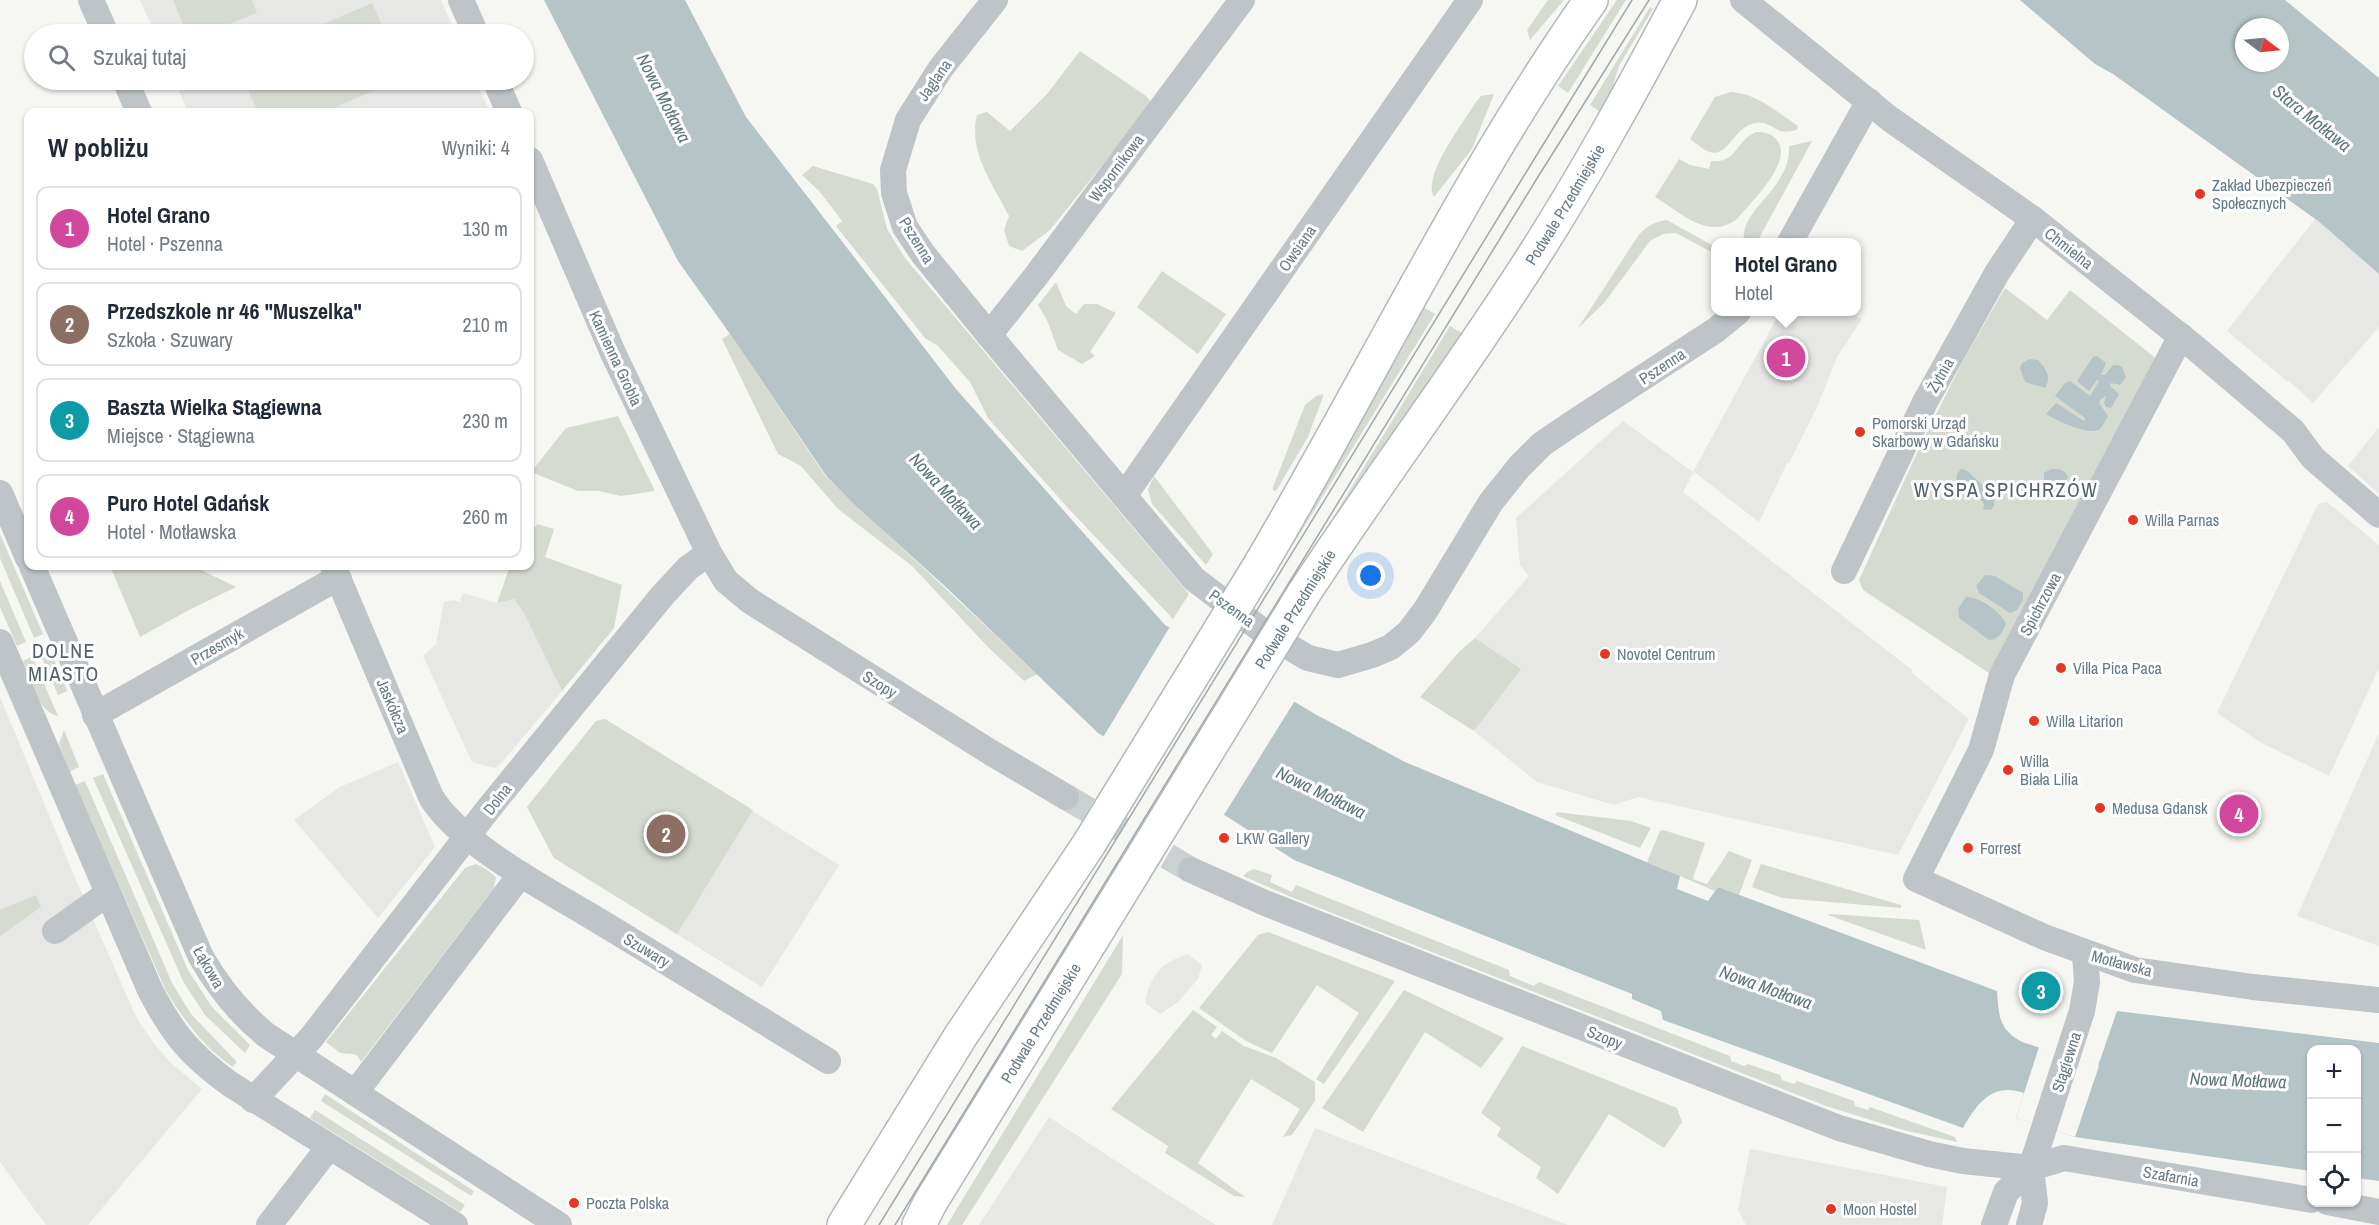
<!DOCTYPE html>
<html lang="pl">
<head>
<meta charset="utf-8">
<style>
  body { margin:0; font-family:"Archivo Narrow",sans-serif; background:#f6f6f7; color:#1f2937 }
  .controls { position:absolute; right:18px; bottom:18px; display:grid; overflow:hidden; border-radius:12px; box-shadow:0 2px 4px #0004 }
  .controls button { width:54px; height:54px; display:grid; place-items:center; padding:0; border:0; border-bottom:2px solid #e0e1e3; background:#fff; color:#1f2937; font:30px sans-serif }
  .compass { position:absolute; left:2235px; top:18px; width:54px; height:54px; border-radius:50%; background:#fff; box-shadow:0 2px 4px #0004; rotate:106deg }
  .you { position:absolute; left:1371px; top:576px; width:21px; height:21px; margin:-15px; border:4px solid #fff; border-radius:50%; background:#1a73e8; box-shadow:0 0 0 9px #1a73e833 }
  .badge { display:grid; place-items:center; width:39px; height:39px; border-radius:50%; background:#0b8043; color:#fff; font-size:20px; font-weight:700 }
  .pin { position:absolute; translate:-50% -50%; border:3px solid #fff; box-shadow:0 2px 6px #0006 }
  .popup { position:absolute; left:1711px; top:238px; width:150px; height:78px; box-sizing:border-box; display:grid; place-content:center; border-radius:12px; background:#fff; filter:drop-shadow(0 2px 4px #0005); font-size:20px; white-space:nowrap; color:#747a83 }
  .popup b { font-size:22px; color:#1f2937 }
  .popup::after { content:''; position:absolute; left:50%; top:100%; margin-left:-12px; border:12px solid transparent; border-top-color:#fff }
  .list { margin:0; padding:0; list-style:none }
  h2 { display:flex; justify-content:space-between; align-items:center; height:78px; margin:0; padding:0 24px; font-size:26px }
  h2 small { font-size:20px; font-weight:400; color:#747a83 }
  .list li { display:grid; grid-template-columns:39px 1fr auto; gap:18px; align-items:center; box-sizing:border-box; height:84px; margin:0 12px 12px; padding:0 12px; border:2px solid #e0e1e3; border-radius:12px }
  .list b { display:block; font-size:22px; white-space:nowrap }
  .list p { margin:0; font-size:20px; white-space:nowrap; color:#747a83 }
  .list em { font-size:20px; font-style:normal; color:#747a83 }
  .icon { flex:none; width:33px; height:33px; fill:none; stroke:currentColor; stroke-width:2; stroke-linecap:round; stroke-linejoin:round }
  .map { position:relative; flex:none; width:2379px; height:1225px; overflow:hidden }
  .search { position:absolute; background:#fff; box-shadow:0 2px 4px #0004; left:24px; top:24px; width:510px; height:66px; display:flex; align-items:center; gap:15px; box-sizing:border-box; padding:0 21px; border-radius:33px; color:#747a83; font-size:22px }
  .panel { position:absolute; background:#fff; box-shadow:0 2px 4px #0004; left:24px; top:108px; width:510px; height:462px; border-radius:12px }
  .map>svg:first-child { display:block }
  .built { fill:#e7e7e6 }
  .green { fill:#d6dbd1 }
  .water { fill:#b5c5c7; fill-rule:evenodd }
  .pier { fill:#f6f6f2 }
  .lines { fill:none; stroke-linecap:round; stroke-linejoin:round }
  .minor-tunnel { stroke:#cad1d1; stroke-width:26; stroke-dasharray:26 13; stroke-linecap:butt }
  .major-casing { stroke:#b2b8bb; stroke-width:36 }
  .minor { stroke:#bec4c7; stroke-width:26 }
  .major { stroke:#fff; stroke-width:33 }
  .tram { stroke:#9fa8ad; stroke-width:1.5 }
  .major-bridge-casing { stroke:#b2b8bb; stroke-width:36; stroke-linecap:butt }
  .major-bridge { stroke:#fff; stroke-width:33 }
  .poi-dot { fill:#e93620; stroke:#fff; stroke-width:2 }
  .labels { text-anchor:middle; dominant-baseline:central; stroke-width:6; stroke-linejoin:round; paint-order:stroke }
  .street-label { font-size:16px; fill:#647a85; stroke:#fff }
  .poi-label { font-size:16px; fill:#647a85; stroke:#fff; text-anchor:start }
  .water-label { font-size:18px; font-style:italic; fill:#5a767a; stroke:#fff }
  .quarter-label { font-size:20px; letter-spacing:1.5px; fill:#526269; stroke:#fff }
</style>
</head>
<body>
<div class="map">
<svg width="2379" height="1225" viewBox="0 0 2379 1225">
  <rect width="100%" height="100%" fill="#f6f6f2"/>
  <g class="built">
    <polygon points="140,0 441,0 456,34 155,34"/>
    <polygon points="174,80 475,80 490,112 188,112"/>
    <polygon points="2315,219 2379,274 2379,327 2313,403 2289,381 2288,382 2227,331"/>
    <polygon points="1780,312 1848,312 1862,319 1837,357 1817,407 1789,463 1787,463 1759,522 1694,472 1683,492 1912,670 1913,674 1969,719 1898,855 1638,797 1614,805 1537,782 1474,731 1520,669 1475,638 1529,576 1520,565 1516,518 1623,421 1693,472"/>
    <polygon points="2379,427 2379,494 2348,466"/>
    <polygon points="2327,502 2379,545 2379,668 2329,776 2260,742 2217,713 2318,504"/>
    <polygon points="463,593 497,603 514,599 524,613 562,691 498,767 494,768 472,762 423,656 436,644 444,602 454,600 460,602"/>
    <polygon points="0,697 75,878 137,1019 155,1045 171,1063 202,1089 88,1225 46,1225 0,1162"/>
    <polygon points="605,719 839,865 762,987 554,858 527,807 596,721"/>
    <polygon points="2379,733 2379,946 2297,916"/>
    <polygon points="398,762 435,847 378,918 294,820 340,787"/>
    <polygon points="1188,954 1202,965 1198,979 1177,1003 1160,1014 1145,1003 1148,989 1154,977 1163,966 1175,959"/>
    <polygon points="1049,1117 1151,1184 1216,1225 979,1225"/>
    <polygon points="1315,1128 1568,1225 1272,1225"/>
    <polygon points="1750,1149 1947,1187 1942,1225 1746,1225 1738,1210"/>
  </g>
  <g class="green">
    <polygon points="173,0 252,0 257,13 204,34 187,34"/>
    <polygon points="1548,0 1564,0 1530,40 1527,30"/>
    <polygon points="1617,0 1626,0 1568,93 1558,86"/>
    <polygon points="372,3 386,34 300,34"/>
    <polygon points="1650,7 1653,9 1619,66 1604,115 1590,105"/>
    <path d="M1080,51L1146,96L1152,103L1050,230L1022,251L1009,246L1004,230L1009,216C993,184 968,152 977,115L987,112L1010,131L1047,94Z"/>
    <polygon points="243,80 399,80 324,112 258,112"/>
    <path d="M1731,92C1756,93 1777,112 1798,126L1797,130C1791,131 1783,133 1778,130C1770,126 1766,122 1756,123C1734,126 1728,158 1710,152C1703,150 1696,143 1690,139L1715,97Z"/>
    <path d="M1494,94L1472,149L1434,197C1422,175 1464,122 1476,102L1481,96Z"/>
    <path d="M1756,132C1765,132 1771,133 1777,140C1794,162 1751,202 1737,219C1708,241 1682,213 1655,197L1679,159L1690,165L1709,169L1711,161C1737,164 1735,141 1756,132Z"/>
    <path d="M1812,141L1757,242H1744C1739,208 1791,190 1789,146Z"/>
    <polygon points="813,166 873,184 877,189 887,229 905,258 1189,594 1173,619 1068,508 988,418 970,382 938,346 925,338 836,226 842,221 820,192 802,175"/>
    <path d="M1667,220L1715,247V254L1676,233L1663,234L1650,241L1604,303L1578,328L1638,236C1647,225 1655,222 1667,220Z"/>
    <polygon points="1162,271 1226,314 1198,354 1137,307"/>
    <polygon points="1056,282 1066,306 1076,314 1084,304 1097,304 1116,313 1090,352 1095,356 1082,364 1058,350 1047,320 1038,305"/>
    <polygon points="2005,288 2047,320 2070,290 2158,360 1992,675 1863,590 1859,580 1922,442 1964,359"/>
    <polygon points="1418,304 1435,314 1275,574 1271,572"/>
    <polygon points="1450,326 1468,337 1292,585"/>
    <polygon points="730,334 826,477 1037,674 1024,681 988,647 912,566 838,509 801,466 778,454 722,339"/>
    <polygon points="1324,394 1308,437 1276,491 1273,490 1273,487 1305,405 1316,396"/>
    <polygon points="618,416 655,491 621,496 599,491 578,491 531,472 566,428"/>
    <polygon points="1154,476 1213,554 1206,565 1152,504 1148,489"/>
    <polygon points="537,524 554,529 545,557 622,585 614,628 562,691 524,613 514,599 497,603 510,566 530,566 530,525 536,527"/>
    <polygon points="0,534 43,634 34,638 0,558"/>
    <polygon points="110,566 193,566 236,587 189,610 140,637"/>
    <polygon points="0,581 26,642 17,646 0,607"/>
    <polygon points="1475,638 1521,669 1474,731 1420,697 1459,652"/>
    <polygon points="50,649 67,691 58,695 40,653"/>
    <path d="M32,656L58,716C37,712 30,678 23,661Z"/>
    <polygon points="605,719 753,810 677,934 554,858 527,807 596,721"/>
    <polygon points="64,730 79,767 69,772 59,744"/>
    <polygon points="103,774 188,970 212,1007 250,1045 245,1053 205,1015 184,983 93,778"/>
    <path d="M85,781L172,983L191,1014L237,1062L233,1067C204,1048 184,1020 166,991L75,785Z"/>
    <polygon points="1557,812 1631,821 1651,828 1640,848 1555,815"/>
    <polygon points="1663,830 1705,843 1693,878 1695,880 1707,884 1729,851 1752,860 1739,895 1718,887 1715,891 1647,862 1660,831"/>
    <path d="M476,864L486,869L496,877L494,888L361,1062C356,1049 350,1057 339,1052C335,1049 330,1045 326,1042L465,868Z"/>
    <polygon points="1761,864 1901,905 1901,908 1782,898 1752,887"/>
    <polygon points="1254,869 1272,875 1270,882 1292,892 1296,885 1509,970 1510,976 1534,986 1539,982 1730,1056 1731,1061 1744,1066 1748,1064 1780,1075 1782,1080 1794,1084 1797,1081 1854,1101 1855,1106 1868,1110 1870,1107 1955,1137 1957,1142 1903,1130 1826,1106 1291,897 1243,876 1247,872"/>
    <polygon points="36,895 41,907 0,936 0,910"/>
    <polygon points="1829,914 1919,920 1926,950 1828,915"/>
    <polygon points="1268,932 1395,981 1324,1084 1316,1079 1359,1013 1317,985 1272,1053 1246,1041 1199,1008 1258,935"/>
    <polygon points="1123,935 1122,974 962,1225 947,1225"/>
    <polygon points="1404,990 1504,1038 1481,1068 1425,1032 1363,1132 1322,1108"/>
    <polygon points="1193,1010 1217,1027 1211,1035 1216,1039 1222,1031 1244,1046 1276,1058 1315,1082 1315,1101 1292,1135 1283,1137 1300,1109 1251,1079 1198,1163 1245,1197 1234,1196 1165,1153 1168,1146 1111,1109"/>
    <polygon points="1522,1046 1677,1108 1682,1122 1664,1148 1609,1114 1558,1194 1536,1178 1541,1167 1497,1136 1501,1128 1481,1113"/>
    <polygon points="325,1094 474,1191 471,1196 321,1101"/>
    <polygon points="315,1110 465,1205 460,1212 310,1118"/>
  </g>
  <g class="water">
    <path d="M544,0H685L746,117L956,389L1165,625L1315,714L1405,762L1680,876L1677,889L1708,901L1718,887L1997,991C1999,1015 1998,1029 2022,1042L2098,1066L2117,1011L2379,1043V1181L2357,1178L2356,1050H2312L2311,1171L2075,1137L2016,1118L2024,1093C1993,1082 1977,1103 1963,1128L1663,1020L1661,1011L1632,999V994L1294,860L1098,733L948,589L855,505L827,477L730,334L678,261Z"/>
    <path d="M2020,0H2285L2379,78V274L2318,221L2113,74L2095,64ZM2244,27H2280V63H2244Z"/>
    <path d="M2097,356L2106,363L2101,375H2105L2113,365H2118L2122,367L2126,377L2120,385L2111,383L2110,386L2119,394L2111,408L2106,407L2104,403L2106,396L2100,400L2099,403L2108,416C2106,419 2103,426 2100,429C2090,437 2056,420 2046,414L2056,403L2084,421L2085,418L2055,396L2065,383L2070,381L2090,396L2099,381L2097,380L2089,391L2077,381L2093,357Z"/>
    <path d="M2030,359L2038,360C2046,369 2052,377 2045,388L2025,382L2020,368L2022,363Z"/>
    <polygon points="1961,469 1966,470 1995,496 1994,505 1991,510 1983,509 1984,504 1982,501 1956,479 1957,474"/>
    <path d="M2051,469C2059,469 2065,469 2068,477L2060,493L2054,495L2044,485V473Z"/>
    <polygon points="1985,575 1995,576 2023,593 2023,600 2017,610 2010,613 1979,593 1976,586"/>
    <path d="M1966,597C1979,596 2001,612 2006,624C2002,633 1999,639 1989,640L1959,618L1958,609Z"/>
  </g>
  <g class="pier">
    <polygon points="1171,625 1296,699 1222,818 1102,739"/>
    <polygon points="2039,1047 2099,1066 2075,1137 2016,1118"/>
  </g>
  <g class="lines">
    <polyline class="minor-tunnel" points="1066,797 1191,870"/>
    <defs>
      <g id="major">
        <path d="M1260,565C1371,377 1465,179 1591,0"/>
        <path id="s1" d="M1304,593C1378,480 1459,373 1531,260C1585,176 1633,88 1680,0"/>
        <polyline points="844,1225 960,1037 1089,844"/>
        <path id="s2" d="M919,1225L930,1203L1134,871"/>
      </g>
    </defs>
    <use href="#major" class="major-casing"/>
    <g class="minor">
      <polyline points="91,0 106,34"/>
      <polyline points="461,0 476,34"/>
      <polyline points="995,0 941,68 908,120 893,170 894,193 905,227 923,254 989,335 1194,579 1264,632 1308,658 1338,665 1372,655 1391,647 1409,632 1425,611 1491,502 1519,467 1542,444 1579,419 1716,330 1738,312"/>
      <polyline points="1743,0 1890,119 2033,219 2193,346 2293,431 2313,458 2379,515"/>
      <polyline points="125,80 139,112"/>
      <polyline points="495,80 509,112"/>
      <polyline points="530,160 613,353 709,553 726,581 750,601 990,752 1066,797"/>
      <polyline points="1790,242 1869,101"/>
      <polyline points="989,335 1036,276 1242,0"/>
      <polyline points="2181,336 2002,675 1981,750 1916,879 2044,937 2135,970 2253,987 2379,1000"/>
      <polyline points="0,493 28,558"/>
      <polyline points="1124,496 1470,0"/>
      <path d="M32,566L201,957C219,988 238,1012 266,1035L559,1225"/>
      <path d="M333,566L431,797C459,844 551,892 599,921C675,967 752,1014 828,1061"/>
      <polyline points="1844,571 1925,402 1997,273 2033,219"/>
      <path d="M0,642L150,990C172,1033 190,1055 230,1084L455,1225"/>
      <polyline points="95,715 325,585 339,579"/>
      <polyline points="1191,870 1265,903 1839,1128 1929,1154 1963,1161 2031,1168 2064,1158 2312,1200"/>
      <polyline points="55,931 107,894"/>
      <polyline points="355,1093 521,874"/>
      <polyline points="253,1100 311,1038 489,808 662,596 688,568 709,553"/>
      <polyline points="2327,1202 2379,1212"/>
      <polyline points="269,1225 329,1147"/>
      <polyline points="1994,1225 2006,1192 2031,1168"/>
      <polyline points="2029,1225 2035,1203 2031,1168 2082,1011 2087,982 2085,953"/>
    </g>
    <use href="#major" class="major"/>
    <g class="tram">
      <polyline points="879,1225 1632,0"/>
      <polyline points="895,1225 1536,180 1649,0"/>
    </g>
    <defs>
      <g id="major-bridge">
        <polyline points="1089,844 1260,565"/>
        <polyline points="1134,871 1304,593"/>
      </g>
    </defs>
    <use href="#major-bridge" class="major-bridge-casing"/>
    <use href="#major-bridge" class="major-bridge"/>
  </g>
  <g class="poi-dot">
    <circle cx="2200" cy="194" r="6"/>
    <circle cx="1860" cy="432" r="6"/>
    <circle cx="2133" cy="520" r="6"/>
    <circle cx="1605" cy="654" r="6"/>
    <circle cx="2061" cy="668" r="6"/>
    <circle cx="2034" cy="721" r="6"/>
    <circle cx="2008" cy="770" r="6"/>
    <circle cx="2100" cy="808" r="6"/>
    <circle cx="1224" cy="838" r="6"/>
    <circle cx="1968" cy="848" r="6"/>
    <circle cx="574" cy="1203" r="6"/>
    <circle cx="1831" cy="1209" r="6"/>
  </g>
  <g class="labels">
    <g class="street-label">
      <text transform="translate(934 80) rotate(-55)">Jaglana</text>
      <text transform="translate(1116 168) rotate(-53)">Wspornikowa</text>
      <text stroke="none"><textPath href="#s1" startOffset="468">Podwale Przedmiejskie</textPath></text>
      <text transform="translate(917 240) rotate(58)">Pszenna</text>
      <text transform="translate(1297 248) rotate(-55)">Owsiana</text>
      <text transform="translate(2069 248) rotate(38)">Chmielna</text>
      <text transform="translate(616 358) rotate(65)">Kamienna Grobla</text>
      <text transform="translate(1662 366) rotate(-33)">Pszenna</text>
      <text transform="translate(1940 375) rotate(-60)">Żytnia</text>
      <text transform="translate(2040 604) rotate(-62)">Spichrzowa</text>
      <text transform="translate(1232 608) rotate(36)">Pszenna</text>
      <text transform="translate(1295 609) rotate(-58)">Podwale Przedmiejskie</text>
      <text transform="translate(217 646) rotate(-30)">Przesmyk</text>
      <text transform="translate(880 684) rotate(32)">Szopy</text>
      <text transform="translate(393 706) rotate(67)">Jaskółcza</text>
      <text transform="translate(497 799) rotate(-52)">Dolna</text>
      <text transform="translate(647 950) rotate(31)">Szuwary</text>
      <text transform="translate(2122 963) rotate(15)">Motławska</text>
      <text transform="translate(209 967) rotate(60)">Łąkowa</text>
      <text stroke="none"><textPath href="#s2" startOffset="236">Podwale Przedmiejskie</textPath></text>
      <text transform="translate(1605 1037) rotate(22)">Szopy</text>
      <text transform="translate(2066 1062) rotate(-72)">Stągiewna</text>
      <text transform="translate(2171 1176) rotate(10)">Szafarnia</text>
    </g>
    <g class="poi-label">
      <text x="2212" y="185">Zakład Ubezpieczeń<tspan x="2212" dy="18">Społecznych</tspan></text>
      <text x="1872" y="423">Pomorski Urząd<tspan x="1872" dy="18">Skarbowy w Gdańsku</tspan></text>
      <text x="2145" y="520">Willa Parnas</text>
      <text x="1617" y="654">Novotel Centrum</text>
      <text x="2073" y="668">Villa Pica Paca</text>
      <text x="2046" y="721">Willa Litarion</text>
      <text x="2020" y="761">Willa<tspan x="2020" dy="18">Biała Lilia</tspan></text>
      <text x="2112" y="808">Medusa Gdansk</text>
      <text x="1236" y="838">LKW Gallery</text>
      <text x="1980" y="848">Forrest</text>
      <text x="586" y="1203">Poczta Polska</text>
      <text x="1843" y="1209">Moon Hostel</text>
    </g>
    <g class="water-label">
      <text transform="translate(664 98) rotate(63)">Nowa Motława</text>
      <text transform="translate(2312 118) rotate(39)">Stara Motława</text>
      <text transform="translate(946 491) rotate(47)">Nowa Motława</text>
      <text transform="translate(1321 792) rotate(26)">Nowa Motława</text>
      <text transform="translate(1766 987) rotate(20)">Nowa Motława</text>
      <text transform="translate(2238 1080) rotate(2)">Nowa Motława</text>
    </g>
    <g class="quarter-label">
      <text x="2006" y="489">WYSPA SPICHRZÓW</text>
      <text x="64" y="650">DOLNE<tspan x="64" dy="23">MIASTO</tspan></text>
    </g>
  </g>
</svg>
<div class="controls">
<button>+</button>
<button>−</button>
<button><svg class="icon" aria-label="locate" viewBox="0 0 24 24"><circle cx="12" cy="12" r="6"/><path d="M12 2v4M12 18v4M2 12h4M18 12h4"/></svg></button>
</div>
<svg class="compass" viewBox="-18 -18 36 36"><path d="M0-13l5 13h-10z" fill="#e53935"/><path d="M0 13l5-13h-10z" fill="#747a83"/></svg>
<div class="you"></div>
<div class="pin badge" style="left:1786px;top:358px;background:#d1479c">1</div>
<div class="popup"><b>Hotel Grano</b>Hotel</div>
<div class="pin badge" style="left:666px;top:834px;background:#8d6e63">2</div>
<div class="pin badge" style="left:2041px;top:991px;background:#0f9aa8">3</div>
<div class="pin badge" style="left:2239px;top:814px;background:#d1479c">4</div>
<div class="search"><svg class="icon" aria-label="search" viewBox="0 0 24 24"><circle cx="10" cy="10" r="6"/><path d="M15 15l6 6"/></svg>Szukaj tutaj</div>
<section class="panel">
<h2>W pobliżu<small>Wyniki: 4</small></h2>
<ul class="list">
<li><span class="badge" style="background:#d1479c">1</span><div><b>Hotel Grano</b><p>Hotel · Pszenna</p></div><em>130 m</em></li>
<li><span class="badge" style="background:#8d6e63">2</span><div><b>Przedszkole nr 46 &quot;Muszelka&quot;</b><p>Szkoła · Szuwary</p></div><em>210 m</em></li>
<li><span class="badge" style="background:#0f9aa8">3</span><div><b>Baszta Wielka Stągiewna</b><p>Miejsce · Stągiewna</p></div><em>230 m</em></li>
<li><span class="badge" style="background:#d1479c">4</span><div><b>Puro Hotel Gdańsk</b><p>Hotel · Motławska</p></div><em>260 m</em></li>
</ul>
</section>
</div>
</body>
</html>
